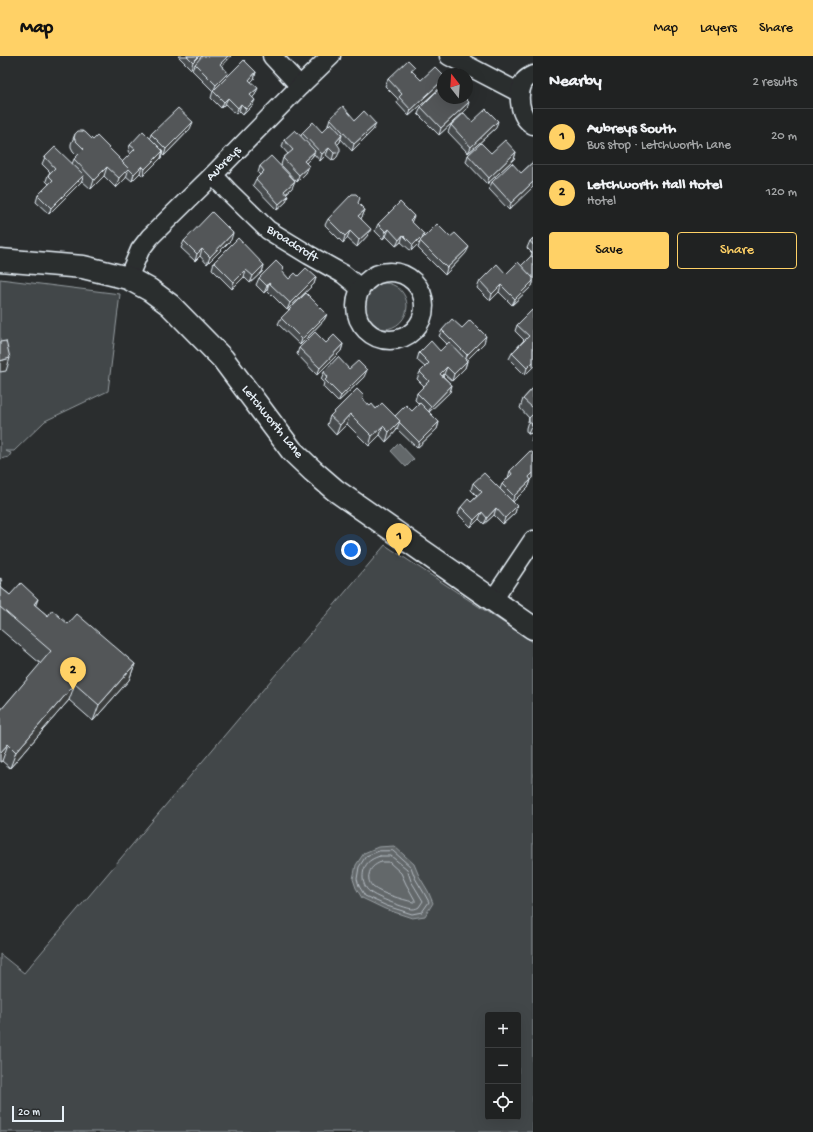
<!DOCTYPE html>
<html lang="en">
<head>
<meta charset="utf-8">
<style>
  body { margin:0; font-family:"Gochi Hand",sans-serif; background:#2d2f2f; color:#f1f3f6 }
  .controls { position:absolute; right:12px; bottom:12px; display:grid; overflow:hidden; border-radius:4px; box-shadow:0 4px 16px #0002 }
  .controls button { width:36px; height:36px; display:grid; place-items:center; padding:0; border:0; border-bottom:1px solid #3d3f40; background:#202222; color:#f1f3f6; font:20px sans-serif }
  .compass { position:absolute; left:437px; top:12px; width:36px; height:36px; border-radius:50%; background:#202222; box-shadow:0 4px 16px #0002; rotate:343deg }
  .scale { position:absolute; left:12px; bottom:10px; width:52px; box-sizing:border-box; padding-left:4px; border:2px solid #e8f1f8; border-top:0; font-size:11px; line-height:14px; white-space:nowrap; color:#e8f1f8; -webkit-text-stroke:3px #2a2d2e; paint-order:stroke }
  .you { position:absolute; left:351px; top:494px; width:14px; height:14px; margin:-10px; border:3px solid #fff; border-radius:50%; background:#1a73e8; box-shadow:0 0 0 6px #1a73e833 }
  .badge { display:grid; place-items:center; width:26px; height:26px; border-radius:50%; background:#ffd166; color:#111; font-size:13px; font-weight:700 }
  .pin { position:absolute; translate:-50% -33px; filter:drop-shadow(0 1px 2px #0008) }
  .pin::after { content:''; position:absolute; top:21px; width:14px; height:12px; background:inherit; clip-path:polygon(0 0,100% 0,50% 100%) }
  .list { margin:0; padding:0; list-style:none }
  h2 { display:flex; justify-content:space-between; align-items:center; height:52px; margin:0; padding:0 16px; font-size:17px }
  h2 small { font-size:13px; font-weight:400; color:#a2a4a5 }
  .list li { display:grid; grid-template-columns:26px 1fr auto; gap:12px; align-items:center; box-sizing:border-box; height:56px; padding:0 16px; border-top:1px solid #3d3f40 }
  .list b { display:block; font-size:15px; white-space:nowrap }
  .list p { margin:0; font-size:13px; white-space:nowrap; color:#a2a4a5 }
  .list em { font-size:13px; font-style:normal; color:#a2a4a5 }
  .actions { display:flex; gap:8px; padding:12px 16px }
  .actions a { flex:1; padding:9px 0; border:1px solid #ffd166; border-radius:4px; text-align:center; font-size:14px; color:#ffd166 }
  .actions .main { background:#ffd166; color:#111 }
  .icon { flex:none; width:22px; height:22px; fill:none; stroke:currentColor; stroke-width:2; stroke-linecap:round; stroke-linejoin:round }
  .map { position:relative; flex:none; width:533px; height:1076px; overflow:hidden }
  header { display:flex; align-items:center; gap:24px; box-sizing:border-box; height:56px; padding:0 20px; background:#ffd166; color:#111 }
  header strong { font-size:19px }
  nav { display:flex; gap:22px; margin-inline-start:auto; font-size:14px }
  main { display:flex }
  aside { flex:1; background:#202222 }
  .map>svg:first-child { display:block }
  .green { fill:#424648; stroke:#959ca0; fill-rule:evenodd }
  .water { fill:#63686b; stroke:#989fa3 }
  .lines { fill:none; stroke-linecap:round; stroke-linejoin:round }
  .shore { stroke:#b3bac0; stroke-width:1 }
  .minor-casing { stroke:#e8f1f8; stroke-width:21 }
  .tertiary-casing { stroke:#e8f1f8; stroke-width:25 }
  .minor { stroke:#2a2d2e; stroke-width:18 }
  .tertiary { stroke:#2a2d2e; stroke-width:22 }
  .wall { fill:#474b4d; stroke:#e8f1f8 }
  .shaded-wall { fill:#3a3d3e; stroke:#e8f1f8 }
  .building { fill:#535759; stroke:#e8f1f8 }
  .labels { text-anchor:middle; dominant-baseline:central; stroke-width:4; stroke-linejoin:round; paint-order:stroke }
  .street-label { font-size:13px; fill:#e8f1f8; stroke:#2a2d2e }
</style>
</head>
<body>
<header>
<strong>Map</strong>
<nav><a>Map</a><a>Layers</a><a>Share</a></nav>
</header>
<main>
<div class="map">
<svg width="533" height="1076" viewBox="0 0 533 1076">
  <rect width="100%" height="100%" fill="#2a2d2e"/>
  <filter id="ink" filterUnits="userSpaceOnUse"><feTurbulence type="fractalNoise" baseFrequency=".025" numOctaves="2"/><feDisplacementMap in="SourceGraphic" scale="8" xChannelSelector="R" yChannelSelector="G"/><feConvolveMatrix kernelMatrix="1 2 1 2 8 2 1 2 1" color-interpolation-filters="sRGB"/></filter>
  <g filter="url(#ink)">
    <g class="green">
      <polygon points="0,223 120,238 108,335 45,365 14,395 5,395 11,397 9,401 0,403"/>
      <circle cx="384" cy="250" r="23"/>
      <path d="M385,489L533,586V1076H0V898L24,917ZM488,959H518V1061H488Z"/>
    </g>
    <g class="water">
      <polygon points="399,387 414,403 406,411 391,395"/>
      <polygon points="394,790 414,808 419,820 428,835 433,847 425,860 412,862 385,853 362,842 356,832 353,823 356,809 364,797 378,791"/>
    </g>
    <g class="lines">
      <g class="shore">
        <polygon points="393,795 411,811 415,822 424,837 429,846 422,856 412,858 387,850 365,840 359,830 357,823 359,811 366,800 379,795"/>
        <path d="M380,800H391L407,813L411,825L423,845L419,851C418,852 415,853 413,853C407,853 375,841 370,836C360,829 361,810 371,804C374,802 377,801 380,800Z"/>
        <path d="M381,806H389L401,817L406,828L415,844V846H413C402,843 381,838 373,831C370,828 368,824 369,819C370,812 374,809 381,806Z"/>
      </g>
      <defs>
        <g id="minor">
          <polyline points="272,0 300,30"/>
          <polyline points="449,0 520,37"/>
          <path d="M533,19C531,20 527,22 525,24C516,37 519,61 533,69"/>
          <polyline points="213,119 228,135 268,174 309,199 343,218 360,232"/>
          <circle cx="390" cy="250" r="34"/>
          <polyline points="128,222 140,194 150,181 213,119 300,30 331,0"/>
          <polyline points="493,544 533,484"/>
        </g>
        <polyline id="tertiary" points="0,204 83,211 128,222 150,234 170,249 223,303 292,395 313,415 335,434 533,572"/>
      </defs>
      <use href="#minor" class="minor-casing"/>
      <use href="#tertiary" class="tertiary-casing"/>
      <use href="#minor" class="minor"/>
      <use href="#tertiary" class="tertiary"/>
    </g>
    <g class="wall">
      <polygon points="178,0 231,0 222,10 228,17 226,22 256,16 254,23 251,26 255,39 253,41 252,50 243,59 239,55 236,58 225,48 221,52 211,42 213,35 192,14 194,10 191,13"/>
      <polygon points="413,16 421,24 443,29 409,60 397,47 398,43 385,30 388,23"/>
      <polygon points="443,42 467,53 439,79 418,58 421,51"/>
      <polygon points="330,62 355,64 373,74 352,95 341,83 340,86 337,88 337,101 335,103 332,104 326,99 320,105 314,98 312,101 306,107 306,117 297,126 281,109 283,102 288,98 282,91 284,84 301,80 302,77 322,76 328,70 328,69"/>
      <polygon points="472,66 496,72 468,97 448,76 451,69"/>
      <polygon points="190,73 164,100 162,98 161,102 143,120 140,117 132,125 126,120 126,122 116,132 104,120 91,133 82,125 49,158 36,146 38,139 49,128 46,125 48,119 50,116 42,108 45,101 72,108 74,103 78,100 73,95 71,91 71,88 75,78 93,84 122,106 130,98 128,95 130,89 150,82 151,78"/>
      <polygon points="516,96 514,103 487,128 466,106 468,99 491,97"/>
      <polygon points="533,106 509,154 489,133 492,126 521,117"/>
      <polygon points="260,110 292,132 286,138 286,146 277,154 253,129 256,123 260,119 258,117"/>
      <polygon points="358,147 365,154 362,161 361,162 368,179 357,191 347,182 343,187 325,169 328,163"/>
      <polygon points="412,166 422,184 466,197 445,219 418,192 420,186 411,195 401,186 396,190 386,180 383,183 375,175 378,168"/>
      <polygon points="533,182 533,227 532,230 512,249 499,236 490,245 477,232 480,225 506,218 521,210 531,200 532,197 527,192 530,185"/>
      <polygon points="231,184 207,208 200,200 195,205 181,192 184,185"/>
      <polygon points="214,206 264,209 262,216 250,227 244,221 232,233 212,213"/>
      <polygon points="284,213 282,216 289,223 298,220 316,221 314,228 287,254 267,234 264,237 256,229 259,222"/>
      <polygon points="533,255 533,311 525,319 509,303 512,297 524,284 515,275 517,269"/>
      <polygon points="327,258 324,264 300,289 278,268 281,262"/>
      <polygon points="462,272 484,287 467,304 467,305 465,312 452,325 444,318 443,320 452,329 450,336 429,356 439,366 437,373 417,392 397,373 396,375 386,386 380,379 369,390 347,368 336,379 327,369 330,360 363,344 370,350 395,360 412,355 419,348 415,344 417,337 424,330 417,323 420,316 425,311 417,304 419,297 440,295 447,288 439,280 442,274"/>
      <polygon points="326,287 343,288 341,295 317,319 297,298 299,292"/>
      <polygon points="349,313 364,321 338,346 323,331 324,326 321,323 324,316"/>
      <polygon points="533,332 533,379 532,377 528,378 526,375 526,372 529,362 520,352 523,343"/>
      <polygon points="533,379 533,387 531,385"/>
      <polygon points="533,397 533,422 531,424 529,430 513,446 517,450 515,457 503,468 494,459 484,468 479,463 471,471 458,458 461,451 471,446 477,440 471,434 473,427 500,433 502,428 508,422 510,415"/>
      <polygon points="0,522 0,531 10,539 36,550 48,560 68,568 135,608 129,624 93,665 69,644 10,712 2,705 0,706 0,655 41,608 0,573"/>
    </g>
    <g class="shaded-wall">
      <polygon points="199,0 204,0 195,8 194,10 191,13 193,6"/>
      <polygon points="228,0 231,0 217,15 220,8"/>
      <polygon points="256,16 254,23 247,30 249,24"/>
      <polygon points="228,17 226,23 213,36 216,29"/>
      <polygon points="443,24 443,29 409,60 411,54"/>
      <polygon points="258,32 255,39 248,46 250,39"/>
      <polygon points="228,42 225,48 221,52 224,46"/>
      <polygon points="255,44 252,50 243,59 246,53"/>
      <polygon points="469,46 467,53 439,79 441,72"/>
      <polygon points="241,48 239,55 236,58 238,52"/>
      <polygon points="498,65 496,72 468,97 471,91"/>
      <polygon points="193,66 190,73 164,100 166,93"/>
      <polygon points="376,68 373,74 352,95 354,88"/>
      <polygon points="342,79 340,86 333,93 336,86"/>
      <polygon points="329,92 326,99 320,105 322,98"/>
      <polygon points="163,95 161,102 143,120 145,113"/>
      <polygon points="315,95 312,101 301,112 304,105"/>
      <polygon points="340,95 337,101 335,103 332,104 334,97"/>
      <polygon points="516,96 514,103 487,128 489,122"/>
      <polygon points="142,110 140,117 132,125 134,118"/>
      <polygon points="309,110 306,117 297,126 299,119"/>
      <polygon points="107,111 104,120 91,133 94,124"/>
      <polygon points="129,112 126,122 116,132 119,122"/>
      <polygon points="84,119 81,126 49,158 51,152"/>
      <polygon points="295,125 292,132 281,142 284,135"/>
      <polygon points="533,126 533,131 509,154 511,147"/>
      <polygon points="288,140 286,146 277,154 279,148"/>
      <polygon points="365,154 362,161 356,167 358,160"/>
      <polygon points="414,160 411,167 410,164"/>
      <polygon points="371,173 368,179 357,191 359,184"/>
      <polygon points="389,173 386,180 383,183 386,176"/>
      <polygon points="350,175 347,182 343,187 345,180"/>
      <polygon points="233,177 231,184 207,208 210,201"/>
      <polygon points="424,178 421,185 411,195 413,189"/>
      <polygon points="403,179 401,186 396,190 399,184"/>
      <polygon points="469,191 466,197 445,219 447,212"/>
      <polygon points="202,193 200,200 195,205 197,198"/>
      <polygon points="264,209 262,216 250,227 253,220"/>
      <polygon points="246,214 244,221 232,233 234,226"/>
      <polygon points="316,221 314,228 287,254 290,247"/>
      <polygon points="533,224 533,227 532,230 512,249 515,243"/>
      <polygon points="269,227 267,234 264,237 267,230"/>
      <polygon points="501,229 499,236 490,245 492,238"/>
      <polygon points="327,258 324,264 300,289 302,283"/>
      <polygon points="486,280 484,287 465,306 467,299"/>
      <polygon points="343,288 341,295 317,319 320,312"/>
      <polygon points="10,302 6,315 0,316 0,305"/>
      <polygon points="467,305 465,312 452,325 454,318"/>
      <polygon points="533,306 533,311 525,319 527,312"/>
      <polygon points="447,311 444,318 438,324 440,318"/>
      <polygon points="367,314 364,321 338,346 341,340"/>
      <polygon points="452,329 450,336 428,357 431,351"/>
      <polygon points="350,358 347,368 336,379 340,369"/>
      <polygon points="400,365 396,375 386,386 389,376"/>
      <polygon points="439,366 437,373 417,392 419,386"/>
      <polygon points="532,368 533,368 533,374 532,377 528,378"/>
      <polygon points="383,370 380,379 369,390 372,380"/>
      <polygon points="533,417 533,422 527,428 529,421"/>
      <polygon points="531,424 529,430 512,447 514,440"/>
      <polygon points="517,450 515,457 503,468 505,462"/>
      <polygon points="496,452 494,459 484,468 487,462"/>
      <polygon points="482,456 479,463 471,471 474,464"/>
      <polygon points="38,543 32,559 34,548"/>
      <polygon points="135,608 129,624 93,665 99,649"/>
      <polygon points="75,628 69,644 10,712 16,696"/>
      <polygon points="8,688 2,705 0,706 0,697"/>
    </g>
    <g class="building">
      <polygon points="187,0 199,0 193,6"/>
      <polygon points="202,0 228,0 220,8 228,17 216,29 195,8"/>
      <polygon points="244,4 256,16 249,24 258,32 250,39 255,44 246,53 241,48 238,52 228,42 224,46 213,35"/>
      <polygon points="408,4 415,11 411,14 421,24 435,11 443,19 443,24 411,54 399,41 402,38 388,23"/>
      <polygon points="441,31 443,33 443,42 465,42 469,46 441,72 421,51"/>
      <polygon points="343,50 355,64 364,55 376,68 354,88 330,62"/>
      <polygon points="178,52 193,66 166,93 151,78"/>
      <polygon points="486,53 498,65 471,91 451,69 464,57 472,66"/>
      <polygon points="313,66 322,76 331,67 342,79 336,86 340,92 340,95 337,97 334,97 329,92 322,98 302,77"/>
      <polygon points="295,74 315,95 304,105 309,110 299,119 283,102 293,94 284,84"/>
      <polygon points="78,75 82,75 85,76 93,84 97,80 129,112 119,122 107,111 94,124 74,103 84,93 76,85 74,82 75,78"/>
      <polygon points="143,75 163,95 145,113 142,110 134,118 122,106 135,93 130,89"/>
      <polygon points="505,84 516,96 489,122 468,99 481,87 491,97"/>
      <polygon points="55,91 84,119 51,152 38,139 53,124 48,119 55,112 45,101"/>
      <polygon points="271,100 295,125 284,135 288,140 279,148 256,123 264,115 260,110"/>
      <polygon points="533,106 533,126 511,147 492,126 512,107 521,117"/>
      <polygon points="352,138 356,138 360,142 358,147 365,154 358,160 371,173 359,184 350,175 345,180 328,163"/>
      <polygon points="400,146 414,160 410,164 424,178 413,189 403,179 399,184 389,173 386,176 378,168"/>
      <polygon points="212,156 233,177 210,201 202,193 197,198 184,185"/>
      <polygon points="437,168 450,181 455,177 469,191 447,212 420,185"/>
      <polygon points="238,182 264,209 253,220 246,214 234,226 214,206"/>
      <polygon points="533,182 533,189 530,185"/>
      <polygon points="531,200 533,201 533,222 521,210"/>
      <polygon points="276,205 284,213 282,215 289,223 295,217 298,220 306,212 316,221 290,247 269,227 267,230 259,222"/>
      <polygon points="518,206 533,222 533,225 515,243 501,229 492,238 480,225 497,208 506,218"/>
      <polygon points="306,237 327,258 302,283 281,262"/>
      <polygon points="532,254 533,255 533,306 527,312 512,297 529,280 517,269"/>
      <polygon points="452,263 462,272 470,264 486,280 467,299 442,274"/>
      <polygon points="315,276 326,287 334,279 343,288 320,312 299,292"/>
      <polygon points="6,285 10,302 0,305 0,286"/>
      <polygon points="431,285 440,295 449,286 467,305 454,318 447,311 440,318 452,329 431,351 417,337 429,325 420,316 429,307 419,297"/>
      <polygon points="338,301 349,313 358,305 367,314 341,340 325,324 328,321 324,316"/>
      <polygon points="533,332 533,352 523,343"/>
      <polygon points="357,333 364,340 362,343 370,350 372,348 376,353 382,347 400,365 389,376 383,370 372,380 350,358 340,369 330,360"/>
      <polygon points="420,347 439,366 419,386 399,366 400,365 395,360 406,349 412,355"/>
      <polygon points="533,358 533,368 532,368 529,366 529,362"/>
      <polygon points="530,395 533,397 533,417 529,421 531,424 514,440 502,428 512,418 510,415"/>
      <polygon points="484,417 517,450 505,462 496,452 487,462 482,456 474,464 461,451 468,443 471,446 482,436 473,427"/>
      <polygon points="0,522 3,524 0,528"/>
      <polygon points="21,527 38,543 34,548 48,560 52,554 68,568 77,558 135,608 99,649 75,628 16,696 8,688 0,697 0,655 51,595 0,551 0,531 10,539"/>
    </g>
  </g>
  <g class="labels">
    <g class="street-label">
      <text transform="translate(224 108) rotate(-46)">Aubreys</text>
      <text transform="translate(292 188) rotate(32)">Broadcroft</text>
      <text transform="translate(272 366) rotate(51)">Letchworth Lane</text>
    </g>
  </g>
</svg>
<div class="controls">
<button>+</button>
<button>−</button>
<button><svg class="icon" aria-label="locate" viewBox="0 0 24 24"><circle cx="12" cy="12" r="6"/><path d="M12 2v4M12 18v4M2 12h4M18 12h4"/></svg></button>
</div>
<svg class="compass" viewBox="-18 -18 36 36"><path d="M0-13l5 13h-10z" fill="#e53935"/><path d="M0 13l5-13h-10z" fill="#a2a4a5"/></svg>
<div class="scale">20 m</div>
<div class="you"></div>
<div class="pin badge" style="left:399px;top:500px">1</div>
<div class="pin badge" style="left:73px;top:634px">2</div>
</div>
<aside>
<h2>Nearby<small>2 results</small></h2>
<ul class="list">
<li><span class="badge">1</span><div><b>Aubreys South</b><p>Bus stop · Letchworth Lane</p></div><em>20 m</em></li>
<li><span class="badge">2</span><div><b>Letchworth Hall Hotel</b><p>Hotel</p></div><em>120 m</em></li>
</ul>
<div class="actions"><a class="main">Save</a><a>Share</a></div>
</aside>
</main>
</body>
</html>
